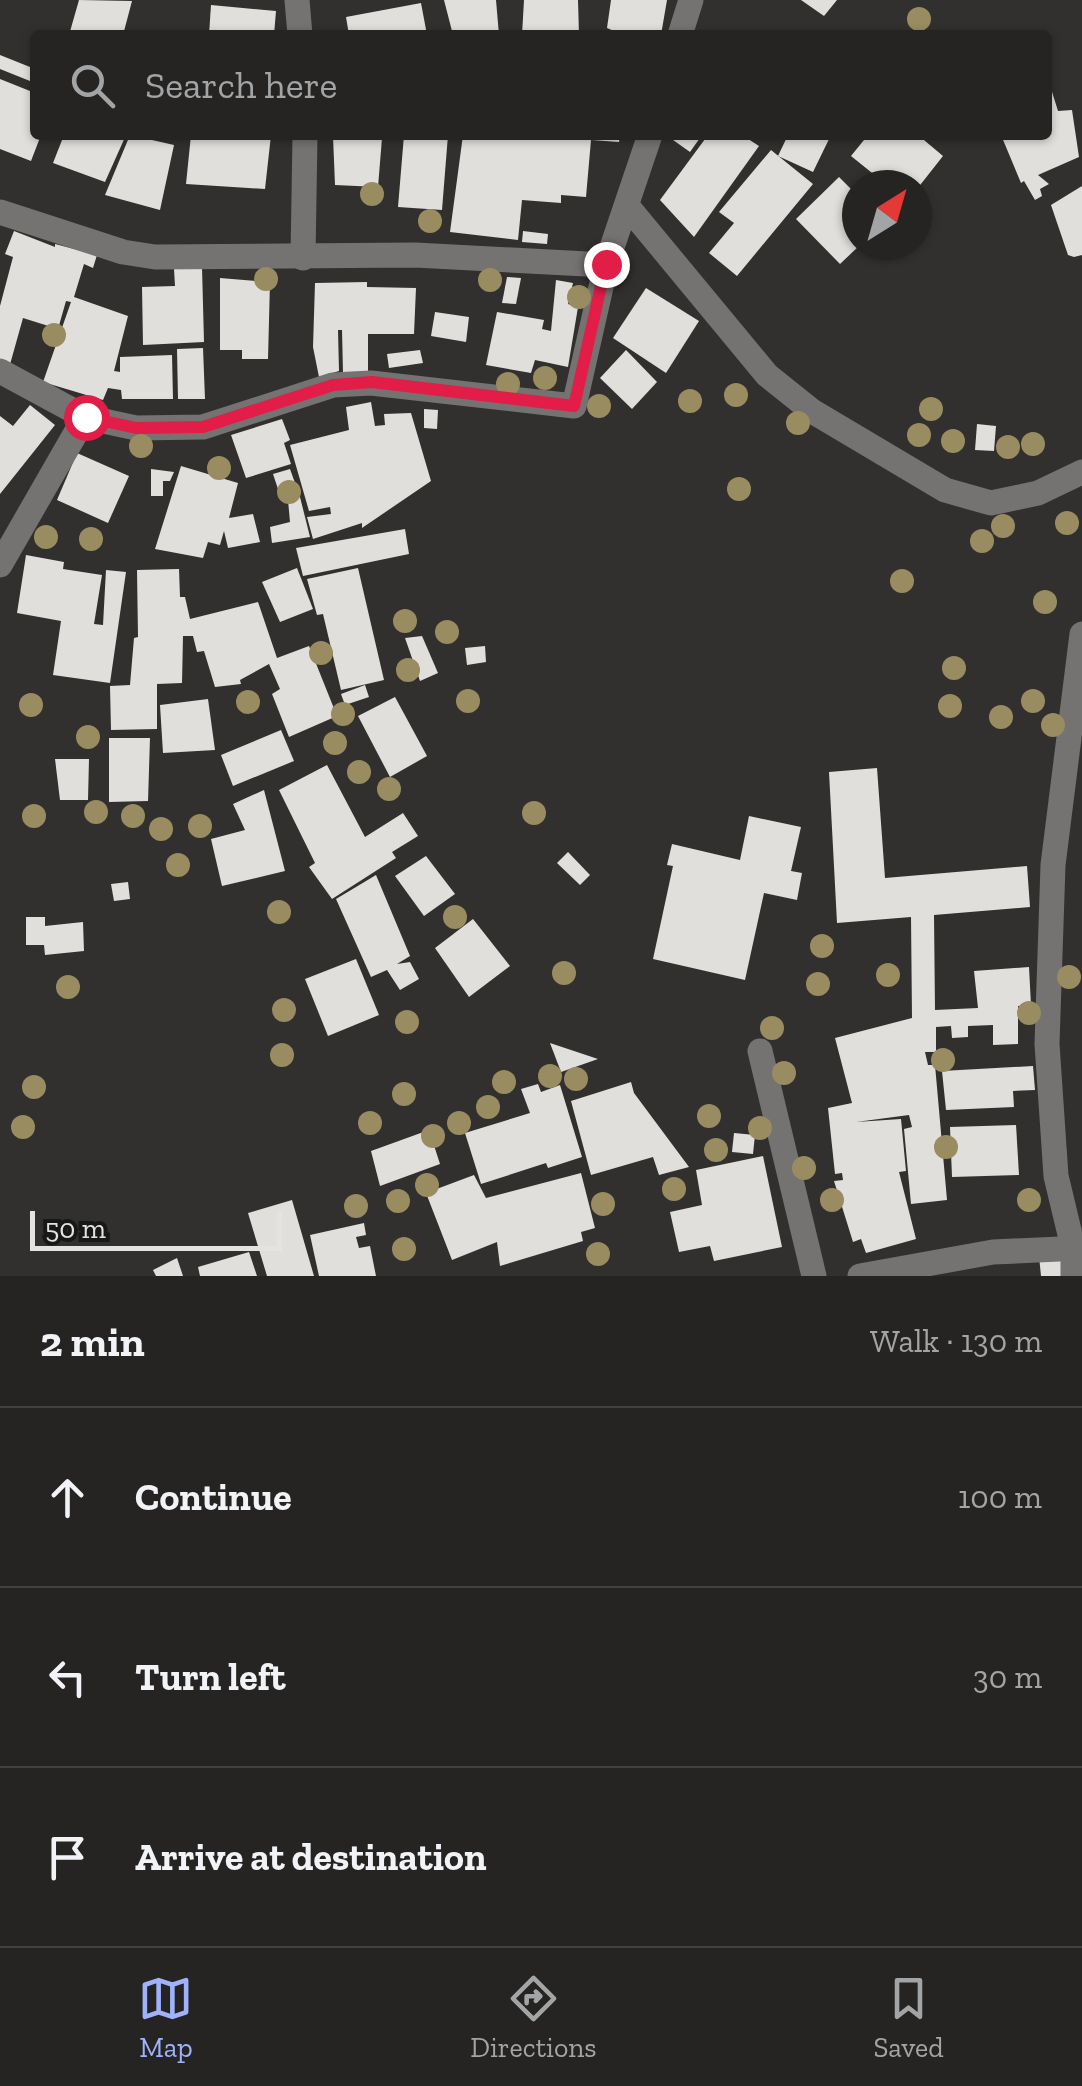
<!DOCTYPE html>
<html lang="en">
<head>
<meta charset="utf-8">
<style>
  body { margin:0; font-family:"Zilla Slab",serif; background:#2d2c2a; color:#f1f3f6 }
  .compass { position:absolute; left:842px; top:170px; width:90px; height:90px; border-radius:50%; background:#252422; box-shadow:0 2px 8px #0004; rotate:37deg }
  .scale { position:absolute; left:30px; bottom:25px; width:252px; box-sizing:border-box; padding-left:10px; border:5px solid #e3e3e1; border-top:0; font-size:28px; line-height:35px; white-space:nowrap; color:#e3e3e1; -webkit-text-stroke:8px #181817; paint-order:stroke }
  .stop { position:absolute; width:30px; height:30px; margin:-22px; border:8px solid #e11d48; border-radius:50%; background:#fff }
  .stop.end { background:#e11d48; border-color:#fff; box-shadow:0 2px 10px #0008 }
  .list { margin:0; padding:0; list-style:none }
  h2 { display:flex; justify-content:space-between; align-items:center; height:130px; margin:0; padding:0 40px; font-size:42px }
  h2 small { font-size:32px; font-weight:400; color:#a3a4a5 }
  .list li { display:grid; grid-template-columns:65px 1fr auto; gap:30px; align-items:center; box-sizing:border-box; height:180px; padding:0 40px; border-top:2px solid #424140 }
  .list b { display:block; font-size:38px; white-space:nowrap }
  .list em { font-size:32px; font-style:normal; color:#a3a4a5 }
  .icon { flex:none; width:55px; height:55px; fill:none; stroke:currentColor; stroke-width:2; stroke-linecap:round; stroke-linejoin:round }
  .map { position:relative; flex:none; width:1082px; height:1276px; overflow:hidden }
  .search { position:absolute; background:#252422; box-shadow:0 2px 8px #0004; left:30px; right:30px; top:30px; height:110px; display:flex; align-items:center; gap:25px; box-sizing:border-box; padding:0 35px; border-radius:10px; color:#a3a4a5; font-size:38px }
  .sheet { height:670px; background:#252422 }
  nav { display:flex; justify-content:space-around; align-items:center; box-sizing:border-box; height:140px; border-top:2px solid #424140; background:#252422; font-size:28px; color:#a3a4a5 }
  nav a { display:grid; justify-items:center; gap:5px }
  nav .on { color:#9fb3fd }
  .map>svg:first-child { display:block }
  .building { fill:#e0dfdc }
  .lines { fill:none; stroke-linecap:round; stroke-linejoin:round }
  .minor { stroke:#747371; stroke-width:25 }
  .tree { fill:#988c60 }
  .route { stroke:#e11d48; stroke-width:12 }
</style>
</head>
<body>
<div class="map">
<svg width="1082" height="1276" viewBox="0 0 1082 1276">
  <rect width="100%" height="100%" fill="#31302e"/>
  <g class="building">
    <polygon points="79,0 132,1 123,35 69,35"/>
    <polygon points="444,0 496,0 499,35 453,35"/>
    <polygon points="524,0 578,0 579,35 522,35"/>
    <polygon points="611,0 667,0 661,35 623,35 607,28"/>
    <polygon points="801,0 837,0 824,16"/>
    <polygon points="421,3 427,35 349,35 346,17"/>
    <polygon points="211,5 276,11 274,35 209,35"/>
    <polygon points="0,55 35,69 35,83 0,69"/>
    <polygon points="0,79 35,93 35,135 41,135 31,161 0,149"/>
    <polygon points="1048,79 1058,111 1072,110 1079,157 1038,175 1049,184 1040,189 1042,196 1035,200 1024,181 1021,183 1001,135 1047,135"/>
    <polygon points="64,135 126,135 105,182 53,163"/>
    <polygon points="130,135 174,145 160,210 105,195"/>
    <polygon points="191,135 271,135 265,189 186,184"/>
    <polygon points="404,135 448,135 442,210 398,207"/>
    <polygon points="463,135 572,139 572,135 620,135 619,142 591,140 586,197 561,195 561,203 522,200 518,240 450,232"/>
    <polygon points="666,135 702,135 690,152"/>
    <polygon points="708,135 742,135 759,146 694,237 660,200"/>
    <polygon points="788,135 831,135 813,172 778,156"/>
    <polygon points="868,135 918,135 943,156 917,189 917,185 887,185 851,156"/>
    <polygon points="333,136 382,138 378,187 335,185"/>
    <polygon points="771,150 813,184 737,276 709,253 734,223 719,212"/>
    <polygon points="839,177 857,195 860,245 840,264 796,219"/>
    <polygon points="1082,186 1082,255 1074,257 1068,255 1051,205"/>
    <polygon points="14,231 55,247 55,244 97,255 93,268 84,264 74,297 128,316 114,371 120,372 120,357 172,355 173,399 122,399 121,390 108,388 103,400 43,382 71,302 66,301 58,329 23,318 9,368 0,363 0,306 13,257 5,254"/>
    <polygon points="523,231 548,234 547,244 522,242"/>
    <polygon points="202,267 204,342 143,345 142,287 175,286 174,269"/>
    <polygon points="507,277 521,278 516,304 502,303"/>
    <polygon points="220,278 270,282 268,359 242,359 242,350 220,350"/>
    <polygon points="556,280 573,283 568,304 578,307 568,367 535,360 531,373 486,365 497,312 544,320 542,329 551,331"/>
    <polygon points="367,282 367,287 416,288 414,334 368,334 368,372 343,373 342,330 338,330 339,371 319,377 313,347 315,283"/>
    <polygon points="646,288 699,321 666,373 613,338"/>
    <polygon points="435,312 469,317 466,342 431,336"/>
    <polygon points="203,348 205,399 178,399 177,349"/>
    <polygon points="420,350 423,363 389,368 387,354"/>
    <polygon points="626,350 657,382 632,409 600,378"/>
    <polygon points="371,402 375,426 385,425 384,414 411,413 431,481 362,528 362,523 313,539 307,517 331,514 330,507 309,511 290,445 349,430 346,407"/>
    <polygon points="30,405 55,425 0,494 0,416 13,426"/>
    <polygon points="424,409 438,410 437,429 424,428"/>
    <polygon points="282,419 290,440 284,443 291,464 246,478 231,435"/>
    <polygon points="977,424 996,426 994,451 975,450"/>
    <polygon points="77,453 129,476 108,523 57,500"/>
    <polygon points="181,466 238,483 229,518 253,514 260,542 228,548 224,531 220,545 208,542 203,558 155,549"/>
    <polygon points="151,469 174,472 170,481 163,481 163,496 151,496"/>
    <polygon points="290,469 295,483 278,489 273,474"/>
    <polygon points="300,497 310,537 272,543 270,527 290,522 288,500"/>
    <polygon points="405,529 409,554 303,576 296,548"/>
    <polygon points="26,555 64,562 63,569 102,575 94,624 103,625 106,570 126,572 110,683 53,675 61,621 17,613"/>
    <polygon points="297,568 313,609 280,622 262,582"/>
    <polygon points="358,568 384,680 341,690 323,614 317,615 307,579"/>
    <polygon points="179,569 180,597 185,597 190,619 258,602 277,658 309,646 337,716 289,737 272,694 280,689 269,664 240,680 241,684 215,687 204,651 197,652 193,636 183,636 182,683 157,684 157,729 111,730 110,686 130,685 134,638 138,637 137,570"/>
    <polygon points="422,636 438,673 420,681 405,638"/>
    <polygon points="485,646 486,662 467,665 465,648"/>
    <polygon points="365,685 369,697 345,705 341,694"/>
    <polygon points="395,697 427,756 390,777 358,716"/>
    <polygon points="208,699 215,750 163,753 160,705"/>
    <polygon points="281,730 294,761 233,786 221,755"/>
    <polygon points="109,738 150,738 148,801 109,802"/>
    <polygon points="55,759 89,759 88,800 60,800"/>
    <polygon points="327,765 365,837 403,813 418,836 392,852 396,858 332,899 309,867 315,863 279,790"/>
    <polygon points="877,768 885,878 1027,866 1030,907 934,915 935,1010 978,1008 974,971 1029,967 1031,1005 1018,1006 1018,1044 993,1045 993,1025 968,1026 968,1037 952,1038 951,1026 936,1027 936,1052 925,1052 928,1065 935,1065 947,1200 911,1204 904,1129 912,1127 909,1115 856,1122 901,1119 906,1171 899,1172 916,1239 866,1253 861,1239 853,1242 834,1181 843,1180 842,1173 835,1174 828,1108 852,1103 835,1038 912,1018 911,917 837,923 829,772"/>
    <polygon points="264,790 285,871 222,886 211,839 245,830 233,804"/>
    <polygon points="749,816 801,827 791,871 802,873 797,900 764,893 745,980 653,959 673,866 667,865 672,844 740,860"/>
    <polygon points="568,852 590,875 580,885 557,863"/>
    <polygon points="426,856 455,894 424,916 395,876"/>
    <polygon points="376,875 410,956 397,964 410,962 419,979 400,990 387,970 371,977 336,899"/>
    <polygon points="128,882 130,899 114,901 111,884"/>
    <polygon points="26,917 45,917 45,926 83,922 84,951 45,955 44,945 26,945"/>
    <polygon points="473,919 510,966 469,997 435,948"/>
    <polygon points="356,959 379,1015 328,1036 305,979"/>
    <polygon points="550,1043 598,1059 561,1072"/>
    <polygon points="1033,1066 1035,1090 1013,1091 1014,1107 946,1110 942,1071"/>
    <polygon points="631,1082 634,1093 689,1167 659,1175 653,1157 591,1175 571,1101"/>
    <polygon points="538,1084 541,1092 560,1085 582,1157 548,1168 546,1163 481,1184 465,1133 530,1113 521,1089"/>
    <polygon points="1016,1125 1019,1175 952,1177 950,1127"/>
    <polygon points="429,1130 440,1164 380,1186 371,1151"/>
    <polygon points="734,1133 755,1135 753,1154 732,1152"/>
    <polygon points="763,1156 782,1247 714,1261 710,1246 679,1252 670,1212 702,1205 696,1170"/>
    <polygon points="581,1173 595,1228 581,1232 583,1241 500,1266 497,1242 452,1260 426,1193 474,1175 486,1198"/>
    <polygon points="292,1200 314,1276 267,1276 248,1213"/>
    <polygon points="364,1223 366,1235 356,1237 359,1248 370,1246 376,1276 319,1276 310,1235"/>
    <polygon points="249,1252 257,1276 200,1276 198,1267"/>
    <polygon points="1039,1256 1066,1258 1067,1276 1041,1276"/>
    <polygon points="177,1258 183,1276 156,1276 153,1270"/>
  </g>
  <g class="lines">
    <g class="minor">
      <polyline points="297,0 300,35"/>
      <polyline points="680,35 691,0"/>
      <polyline points="628,207 767,375 812,411 945,490 991,503 1038,493 1082,472"/>
      <polyline points="0,212 123,252 155,257 415,255 606,265"/>
      <polyline points="303,258 305,135"/>
      <polyline points="0,371 85,417 136,428 203,427 333,385 371,383 574,406 606,265 650,135"/>
      <polyline points="0,565 85,417"/>
      <polyline points="760,1051 814,1276"/>
      <polyline points="860,1276 993,1252 1082,1248"/>
      <polyline points="1073,1276 1073,1247 1056,1176 1047,1044 1053,865 1082,634"/>
    </g>
  </g>
  <g class="tree">
    <circle cx="919" cy="19" r="12"/>
    <circle cx="372" cy="194" r="12"/>
    <circle cx="430" cy="221" r="12"/>
    <circle cx="266" cy="279" r="12"/>
    <circle cx="490" cy="280" r="12"/>
    <circle cx="579" cy="297" r="12"/>
    <circle cx="54" cy="335" r="12"/>
    <circle cx="545" cy="378" r="12"/>
    <circle cx="508" cy="384" r="12"/>
    <circle cx="736" cy="395" r="12"/>
    <circle cx="690" cy="401" r="12"/>
    <circle cx="599" cy="406" r="12"/>
    <circle cx="931" cy="409" r="12"/>
    <circle cx="798" cy="423" r="12"/>
    <circle cx="919" cy="435" r="12"/>
    <circle cx="953" cy="441" r="12"/>
    <circle cx="1033" cy="444" r="12"/>
    <circle cx="141" cy="446" r="12"/>
    <circle cx="1008" cy="447" r="12"/>
    <circle cx="219" cy="468" r="12"/>
    <circle cx="739" cy="489" r="12"/>
    <circle cx="289" cy="492" r="12"/>
    <circle cx="1067" cy="523" r="12"/>
    <circle cx="1003" cy="526" r="12"/>
    <circle cx="46" cy="537" r="12"/>
    <circle cx="91" cy="539" r="12"/>
    <circle cx="982" cy="541" r="12"/>
    <circle cx="902" cy="581" r="12"/>
    <circle cx="1045" cy="602" r="12"/>
    <circle cx="405" cy="621" r="12"/>
    <circle cx="447" cy="632" r="12"/>
    <circle cx="321" cy="653" r="12"/>
    <circle cx="954" cy="668" r="12"/>
    <circle cx="408" cy="670" r="12"/>
    <circle cx="468" cy="701" r="12"/>
    <circle cx="1033" cy="701" r="12"/>
    <circle cx="248" cy="702" r="12"/>
    <circle cx="31" cy="705" r="12"/>
    <circle cx="950" cy="706" r="12"/>
    <circle cx="343" cy="714" r="12"/>
    <circle cx="1001" cy="717" r="12"/>
    <circle cx="1053" cy="725" r="12"/>
    <circle cx="88" cy="737" r="12"/>
    <circle cx="335" cy="743" r="12"/>
    <circle cx="359" cy="772" r="12"/>
    <circle cx="389" cy="789" r="12"/>
    <circle cx="96" cy="812" r="12"/>
    <circle cx="534" cy="813" r="12"/>
    <circle cx="34" cy="816" r="12"/>
    <circle cx="133" cy="816" r="12"/>
    <circle cx="200" cy="826" r="12"/>
    <circle cx="161" cy="829" r="12"/>
    <circle cx="178" cy="865" r="12"/>
    <circle cx="279" cy="912" r="12"/>
    <circle cx="455" cy="917" r="12"/>
    <circle cx="822" cy="946" r="12"/>
    <circle cx="564" cy="973" r="12"/>
    <circle cx="888" cy="975" r="12"/>
    <circle cx="1069" cy="977" r="12"/>
    <circle cx="818" cy="984" r="12"/>
    <circle cx="68" cy="987" r="12"/>
    <circle cx="284" cy="1010" r="12"/>
    <circle cx="1029" cy="1013" r="12"/>
    <circle cx="407" cy="1022" r="12"/>
    <circle cx="772" cy="1028" r="12"/>
    <circle cx="282" cy="1055" r="12"/>
    <circle cx="943" cy="1060" r="12"/>
    <circle cx="784" cy="1073" r="12"/>
    <circle cx="550" cy="1076" r="12"/>
    <circle cx="576" cy="1079" r="12"/>
    <circle cx="504" cy="1082" r="12"/>
    <circle cx="34" cy="1087" r="12"/>
    <circle cx="404" cy="1094" r="12"/>
    <circle cx="488" cy="1107" r="12"/>
    <circle cx="709" cy="1116" r="12"/>
    <circle cx="370" cy="1123" r="12"/>
    <circle cx="459" cy="1123" r="12"/>
    <circle cx="23" cy="1127" r="12"/>
    <circle cx="760" cy="1128" r="12"/>
    <circle cx="433" cy="1136" r="12"/>
    <circle cx="946" cy="1147" r="12"/>
    <circle cx="716" cy="1150" r="12"/>
    <circle cx="804" cy="1168" r="12"/>
    <circle cx="427" cy="1185" r="12"/>
    <circle cx="674" cy="1189" r="12"/>
    <circle cx="832" cy="1200" r="12"/>
    <circle cx="1029" cy="1200" r="12"/>
    <circle cx="398" cy="1201" r="12"/>
    <circle cx="603" cy="1204" r="12"/>
    <circle cx="356" cy="1206" r="12"/>
    <circle cx="404" cy="1249" r="12"/>
    <circle cx="598" cy="1254" r="12"/>
  </g>
  <g class="lines">
    <polyline class="route" points="86,417 136,428 203,427 333,385 372,382 574,406 606,264"/>
  </g>
</svg>
<svg class="compass" viewBox="-18 -18 36 36"><path d="M0-13l5 13h-10z" fill="#e53935"/><path d="M0 13l5-13h-10z" fill="#a3a4a5"/></svg>
<div class="scale">50 m</div>
<div class="stop" style="left:86px;top:417px"></div>
<div class="stop end" style="left:606px;top:264px"></div>
<div class="search"><svg class="icon" aria-label="search" viewBox="0 0 24 24"><circle cx="10" cy="10" r="6"/><path d="M15 15l6 6"/></svg>Search here</div>
</div>
<section class="sheet">
<h2>2 min<small>Walk · 130 m</small></h2>
<ul class="list">
<li><svg class="icon" aria-label="ahead" viewBox="0 0 24 24"><path d="M12 20V5M6 11l6-6 6 6"/></svg><div><b>Continue</b></div><em>100 m</em></li>
<li><svg class="icon" aria-label="left" viewBox="0 0 24 24"><path d="M17 20v-9H6M10 6l-5 5 5 5"/></svg><div><b>Turn left</b></div><em>30 m</em></li>
<li><svg class="icon" aria-label="arrive" viewBox="0 0 24 24"><path d="M6 21V4h12l-3 4 3 4H6"/></svg><div><b>Arrive at destination</b></div></li>
</ul>
</section>
<nav>
<a class="on"><svg class="icon" aria-label="map" viewBox="0 0 24 24"><path d="M3 6l6-2 6 2 6-2v14l-6 2-6-2-6 2zM9 4v14M15 6v14"/></svg>Map</a>
<a><svg class="icon" aria-label="directions" viewBox="0 0 24 24"><path d="M12 3l9 9-9 9-9-9zM9 14v-3h6M13 9l2 2-2 2"/></svg>Directions</a>
<a><svg class="icon" aria-label="saved" viewBox="0 0 24 24"><path d="M7 4h10v16l-5-4-5 4z"/></svg>Saved</a>
</nav>
</body>
</html>
